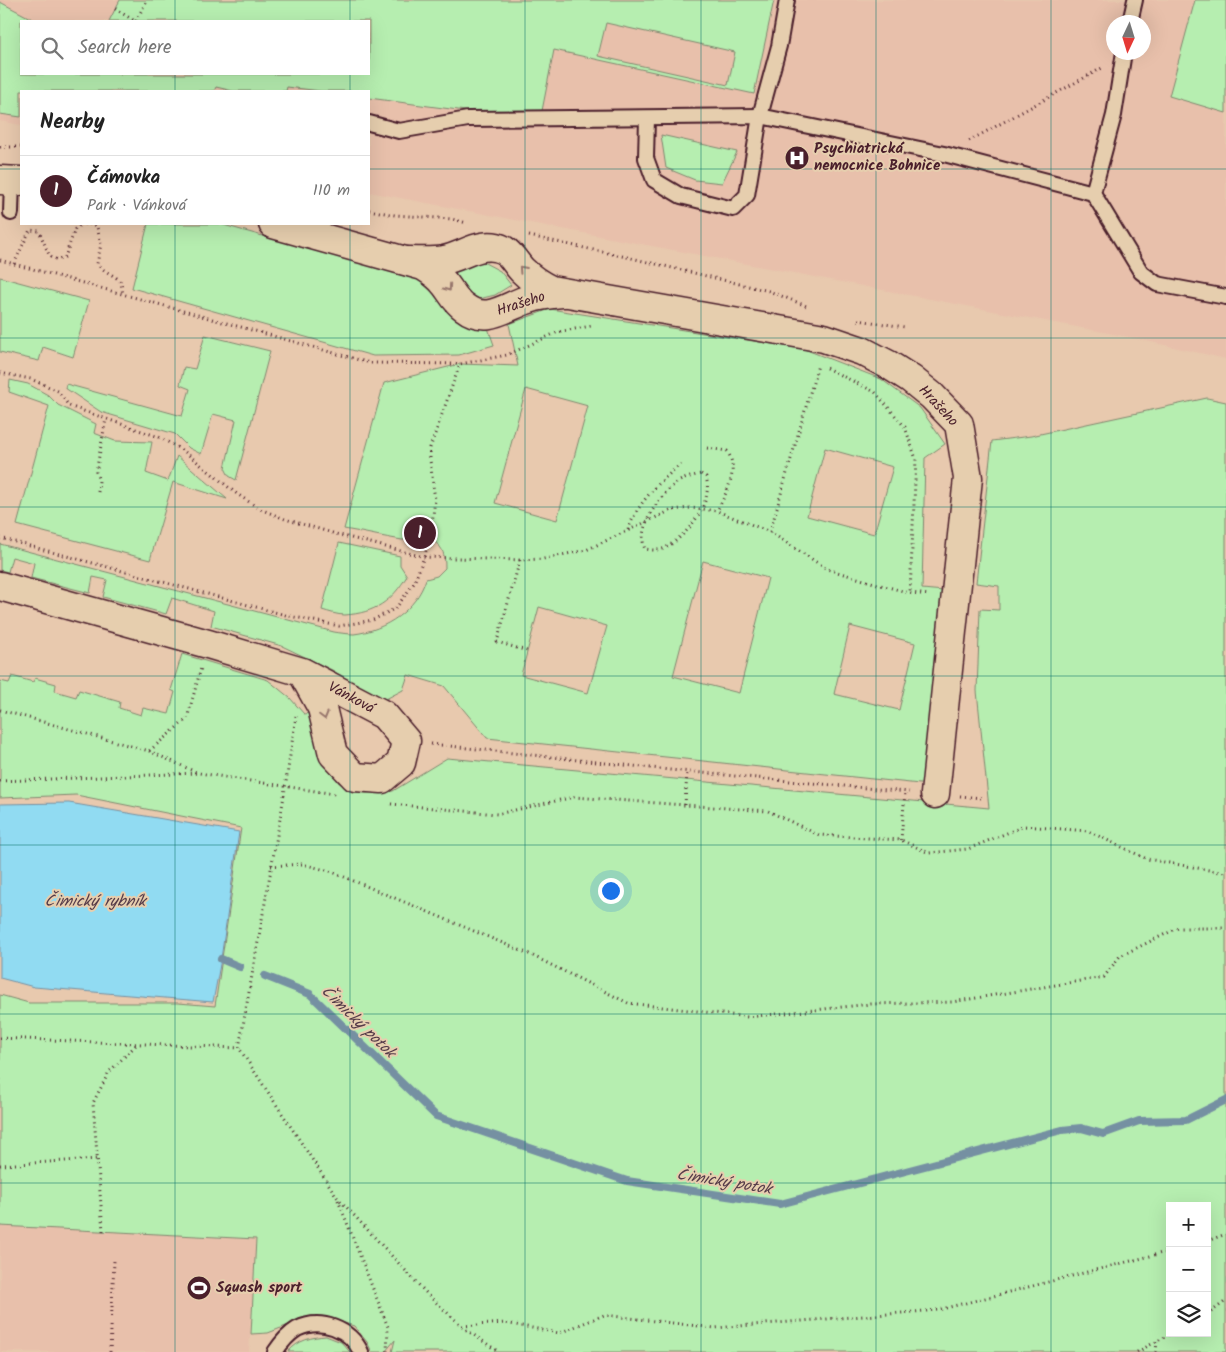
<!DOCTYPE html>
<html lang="en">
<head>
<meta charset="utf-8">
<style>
  body { margin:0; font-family:Kalam,sans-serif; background:#f6f6f6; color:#222 }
  .controls { position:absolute; right:15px; bottom:15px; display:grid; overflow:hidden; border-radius:0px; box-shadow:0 5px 20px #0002 }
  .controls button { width:45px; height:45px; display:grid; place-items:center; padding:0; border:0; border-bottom:1px solid #e0e0e0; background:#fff; color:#222; font:25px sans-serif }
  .compass { position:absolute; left:1106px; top:15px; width:45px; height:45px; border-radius:50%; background:#fff; box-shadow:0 5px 20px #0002; rotate:184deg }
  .you { position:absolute; left:610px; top:890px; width:18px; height:18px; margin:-12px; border:4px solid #fff; border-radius:50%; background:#1a73e8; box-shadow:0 0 0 8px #1a73e833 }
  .badge { display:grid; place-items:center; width:32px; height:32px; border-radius:50%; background:#4a1f2b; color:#fff; font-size:16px; font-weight:700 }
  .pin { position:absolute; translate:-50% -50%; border:2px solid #fff; box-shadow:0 1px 5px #0006 }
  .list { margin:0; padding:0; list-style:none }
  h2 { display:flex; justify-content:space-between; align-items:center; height:65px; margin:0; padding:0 20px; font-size:21px }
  h2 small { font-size:16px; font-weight:400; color:#767676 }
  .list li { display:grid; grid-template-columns:32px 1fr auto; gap:15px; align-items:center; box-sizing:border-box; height:70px; padding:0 20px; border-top:1px solid #e0e0e0 }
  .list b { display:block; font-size:19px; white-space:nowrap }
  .list p { margin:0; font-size:16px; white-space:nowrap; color:#767676 }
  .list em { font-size:16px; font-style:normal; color:#767676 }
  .icon { flex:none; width:28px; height:28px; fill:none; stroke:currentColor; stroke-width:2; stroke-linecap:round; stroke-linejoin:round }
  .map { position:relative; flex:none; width:1226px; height:1352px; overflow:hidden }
  .search { position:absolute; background:#fff; box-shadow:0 5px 20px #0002; left:20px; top:20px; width:350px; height:55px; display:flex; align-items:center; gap:12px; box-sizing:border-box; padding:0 18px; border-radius:0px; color:#767676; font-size:19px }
  .panel { position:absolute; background:#fff; box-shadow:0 5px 20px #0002; left:20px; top:90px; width:350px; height:135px; border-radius:0px }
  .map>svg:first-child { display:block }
  .built { fill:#e8c0ab; fill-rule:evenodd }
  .green { fill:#b6eeb0; stroke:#80866e; fill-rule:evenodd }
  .water { fill:#91dbf2; stroke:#7590a2 }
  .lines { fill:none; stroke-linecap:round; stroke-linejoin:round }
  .stream { stroke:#7590a2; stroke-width:8 }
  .service-casing { stroke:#4a1f2b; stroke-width:18 }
  .minor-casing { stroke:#4a1f2b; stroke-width:31 }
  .path { stroke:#4a1f2b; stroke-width:3; stroke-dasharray:1 4; stroke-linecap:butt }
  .service { stroke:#e6ceae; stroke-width:14 }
  .minor { stroke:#e6ceae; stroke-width:28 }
  .oneway { stroke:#98766c }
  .grid { fill:none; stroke:#0f766e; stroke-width:1; stroke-opacity:0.55 }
  .labels { text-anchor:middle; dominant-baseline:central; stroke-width:4; stroke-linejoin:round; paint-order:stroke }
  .poi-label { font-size:15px; font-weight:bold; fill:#4a1f2b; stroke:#e6ceae; text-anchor:start }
  .street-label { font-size:15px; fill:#4a1f2b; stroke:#e6ceae }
  .water-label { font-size:16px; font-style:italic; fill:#553b49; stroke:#e6ceae }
</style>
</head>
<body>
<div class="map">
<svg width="1226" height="1352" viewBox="0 0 1226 1352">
  <rect width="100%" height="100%" fill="#e8c9ae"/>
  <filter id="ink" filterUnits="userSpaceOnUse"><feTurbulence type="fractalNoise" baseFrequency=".02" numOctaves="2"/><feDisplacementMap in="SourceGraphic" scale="10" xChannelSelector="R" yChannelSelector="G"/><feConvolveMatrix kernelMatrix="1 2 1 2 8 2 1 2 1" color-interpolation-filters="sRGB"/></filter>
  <g filter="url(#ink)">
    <g class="built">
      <path d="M0,0H1226V359L1129,337L369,192V91H21V125L0,121ZM21,21H369V74H21ZM1114,22H1144V52H1114Z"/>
      <polygon points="0,1226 256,1239 249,1352 0,1352"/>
    </g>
    <g class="green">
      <path d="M120,0H774L754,94L554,50L540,121L369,98V91H321L287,87L286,91H233L216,87L214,91H21V117L0,114V2L36,21H21V74H369V21H109ZM606,23L735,52L728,85L598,56Z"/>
      <polygon points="1195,0 1226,0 1226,113 1169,96"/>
      <polygon points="661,135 737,152 722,183 695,180 666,168"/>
      <polygon points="148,224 220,224 419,280 450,309 487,325 494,345 459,355 373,356 132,288"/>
      <polygon points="483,262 500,271 511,285 495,295 479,299 461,291 450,273 468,265"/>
      <polygon points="0,277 89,301 73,357 43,347 39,361 0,352"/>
      <path d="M550,309L804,349L881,379L920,408L945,444L925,458L922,589L955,592L929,785L487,738L444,686L408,675L403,690L382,701L332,670L282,646L211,626L214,611L172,598L166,614L103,597L107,580L93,577L90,593L31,578L34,563L12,557L8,572L0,570V544L334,632C340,633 348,634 354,634C386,630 416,610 426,579L437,576L445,568C445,557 444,547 433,541C422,536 413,541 402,540C383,537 363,532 344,529L384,383L460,364L518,366L509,324ZM526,389L588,406L557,520L495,503ZM825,448L893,467L874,534L807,516ZM703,561L768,578L739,693L673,676ZM539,607L607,626L588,693L521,675ZM850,626L915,643L899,710L834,694Z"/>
      <polygon points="205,335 270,351 236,480 229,476 225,468 236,420 213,414 201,454 189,448 175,434 101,412 65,388 66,384 182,416 190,389 180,385 184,367 195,369"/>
      <polygon points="10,380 28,384 48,395 58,405 96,424 94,433 115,441 152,442 146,473 168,481 177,456 227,499 173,482 150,560 17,525 49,406 9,392"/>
      <path d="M1207,398L1226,402V1352H392L395,1340L385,1352H372L367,1342L354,1326L329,1318L312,1316L268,1333L251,1334L256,1239L0,1226V995L29,1003H178L215,1006L241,828L76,795L0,798V681L9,683L12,676L33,682L35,678L56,684L55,691L76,697L79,690L120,702L119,708L141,715L143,708L169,714L175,692L171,690L182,654L268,680L290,698L304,714L310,713L338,782L353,792L366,793L393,791L447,758L989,808L977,691L980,609L999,610V586L976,583L992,441L1031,436ZM1170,1206H1207V1333H1170Z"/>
      <path d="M339,543L400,556V565L407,576C392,601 375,613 345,615C337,615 329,612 322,610Z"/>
      <path d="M326,1336L341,1342L350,1352H288C298,1340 312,1337 326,1336Z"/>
    </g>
    <polygon class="water" points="69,803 239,832 221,959 213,1002 34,987 0,978 0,804"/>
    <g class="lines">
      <g class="stream">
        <polyline points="221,959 240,967"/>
        <polyline points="265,976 310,994 436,1116 627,1181 780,1204 1062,1130 1081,1128 1103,1134 1139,1121 1186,1120 1226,1100"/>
      </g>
      <defs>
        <g id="service">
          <polyline points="1130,22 1135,0"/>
          <polyline points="647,118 646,158 654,180 681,196 733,209 747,195 760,116 779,46 787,0"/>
          <polyline points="369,123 399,131 468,119 760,116 944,154 1093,193 1141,272 1157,284 1226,297"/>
          <polyline points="1093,193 1114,115 1124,52"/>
          <polyline points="11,213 12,180"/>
          <path d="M275,1352C281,1343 287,1335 297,1329C321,1317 350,1329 361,1352"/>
        </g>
        <g id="minor">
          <polyline points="0,180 21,181"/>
          <path d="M273,224L423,266C431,271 438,275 444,283C451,291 455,301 464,307C487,325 506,306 529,299C540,295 552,294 563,293"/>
          <path d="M409,261C421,261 432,262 444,260C464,256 483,239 504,250C512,255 516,264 522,270C531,279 540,285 551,290L824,338L862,351L889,365L911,379L932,396L959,424L968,478L935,794"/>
          <polyline points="0,586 208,644 302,672 384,715 406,741 401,763 382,779 355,777 333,754 322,708 302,672"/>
        </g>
      </defs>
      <use href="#service" class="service-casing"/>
      <use href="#minor" class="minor-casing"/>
      <g class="path">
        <polyline points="115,9 135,21"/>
        <polyline points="136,21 147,0"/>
        <polyline points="969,141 1102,68"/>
        <polyline points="0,147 21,147"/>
        <polyline points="369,210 395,215 452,219 467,223"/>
        <path d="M84,224H92L97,227L101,244L97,264C103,271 116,276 120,281C122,285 122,290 123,294"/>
        <polyline points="529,236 631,258 769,291 809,307"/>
        <polyline points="0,260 370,363 460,364 507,355 558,332 591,326"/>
        <polyline points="14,264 30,230 39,231 50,257 58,260 65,257 75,229 81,224"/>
        <polyline points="858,320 905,327"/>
        <polyline points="826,368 875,392 905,427 916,459 910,593"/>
        <polyline points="0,373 31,379 58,391 69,406 159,437 185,452 237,494 260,509 285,519 336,534 424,557 520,560 543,559 586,550 672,510 690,508 702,509 717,511 770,532 827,569 881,585 910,593 930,595"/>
        <path d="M707,448L727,451C740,470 726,493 717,511"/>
        <path d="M701,474L706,477C714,503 687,536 665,548C659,551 651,550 645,549C636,528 659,497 675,484C682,479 692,476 701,474Z"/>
        <polyline points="98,492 99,481 96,472 106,419"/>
        <path d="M628,530C638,502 658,483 681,464"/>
        <polyline points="770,532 818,365"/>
        <polyline points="0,538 289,616 339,626 373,620 396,608 414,583 424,557 430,538 435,500 430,460 430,448 460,364"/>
        <polyline points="520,560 497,642 527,651"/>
        <polyline points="0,710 149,751 187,719 201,668"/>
        <polyline points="296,716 283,802 239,1048 337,1197 430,1297 462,1326 505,1323 559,1333 604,1315 715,1328 938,1310 1170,1251"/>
        <polyline points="431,744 670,770 909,792"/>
        <polyline points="149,751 198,773"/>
        <polyline points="0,781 199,773 335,794"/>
        <polyline points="960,796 982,798"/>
        <polyline points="391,804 497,814 574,797 768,811 819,835 901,840 929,853 968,849 1024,826 1088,831 1147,859 1226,873"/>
        <polyline points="685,805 687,772"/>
        <polyline points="901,840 905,792"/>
        <polyline points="271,866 302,864 330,871 529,954 628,1003 748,1017 871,1004 952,1002 1104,977 1120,956 1178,928 1226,928"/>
        <polyline points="0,1038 239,1048"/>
        <polyline points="0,1165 97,1159"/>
        <polyline points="338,1200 388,1327 387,1352"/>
        <polyline points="103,1231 93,1103 109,1072 137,1044"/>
        <polyline points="1207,1241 1226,1234"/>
        <polyline points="1207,1315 1226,1301"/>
        <polyline points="462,1327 499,1352"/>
        <polyline points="110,1352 114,1261"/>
        <polyline points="1137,1352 1172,1333"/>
        <polyline points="1156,1352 1157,1341"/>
      </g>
      <use href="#service" class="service"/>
      <use href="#minor" class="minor"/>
    </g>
    <defs><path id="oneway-chevron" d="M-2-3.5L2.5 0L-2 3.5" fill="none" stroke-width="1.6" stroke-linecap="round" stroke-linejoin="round" transform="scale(1.25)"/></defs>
    <g class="oneway">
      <use href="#oneway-chevron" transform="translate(522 269) rotate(-132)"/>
      <use href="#oneway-chevron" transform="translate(448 288) rotate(55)"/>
      <use href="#oneway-chevron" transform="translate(324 716) rotate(75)"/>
    </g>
  </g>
  <path class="grid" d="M175,0V21M350,0V21M525,0V1352M701,0V1352M876,0V1352M1051,0V1352M175,74V91M350,74V91M0,169H21M369,169H1226M175,224V1352M350,224V1352M0,338H1226M0,507H1226M0,676H1226M0,845H1226M0,1014H1226M0,1183H1226"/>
  <defs>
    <symbol id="hospital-disc" viewBox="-11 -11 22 22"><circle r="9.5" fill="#4a1f2b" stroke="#e6ceae"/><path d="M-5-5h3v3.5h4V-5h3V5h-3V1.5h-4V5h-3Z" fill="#fff"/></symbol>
    <symbol id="stadium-disc" viewBox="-11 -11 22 22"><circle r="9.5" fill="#4a1f2b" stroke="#e6ceae"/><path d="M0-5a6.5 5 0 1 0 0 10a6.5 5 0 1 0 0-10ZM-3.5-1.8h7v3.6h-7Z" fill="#fff"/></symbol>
  </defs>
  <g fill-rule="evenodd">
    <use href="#hospital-disc" x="783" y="144" width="28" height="28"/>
    <use href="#stadium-disc" x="185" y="1274" width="28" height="28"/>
  </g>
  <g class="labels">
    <g class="poi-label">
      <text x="814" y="149">Psychiatrická<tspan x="814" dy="17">nemocnice Bohnice</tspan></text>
      <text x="216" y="1288">Squash sport</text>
    </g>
    <g class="street-label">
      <text transform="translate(521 304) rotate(-18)">Hrašeho</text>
      <text transform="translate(938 406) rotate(47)">Hrašeho</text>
      <text transform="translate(351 698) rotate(28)">Vánková</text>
    </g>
    <g class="water-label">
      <text x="95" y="901">Čimický rybník</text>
      <text transform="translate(358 1022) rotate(44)">Čimický potok</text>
      <text transform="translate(724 1182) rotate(9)">Čimický potok</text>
    </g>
  </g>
</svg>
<div class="controls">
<button>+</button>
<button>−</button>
<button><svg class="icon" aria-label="layers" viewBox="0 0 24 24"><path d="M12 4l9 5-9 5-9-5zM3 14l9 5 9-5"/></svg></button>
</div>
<svg class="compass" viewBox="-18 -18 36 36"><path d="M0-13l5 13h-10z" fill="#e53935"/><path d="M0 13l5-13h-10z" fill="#767676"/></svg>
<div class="you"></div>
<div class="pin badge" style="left:420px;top:533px">1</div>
<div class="search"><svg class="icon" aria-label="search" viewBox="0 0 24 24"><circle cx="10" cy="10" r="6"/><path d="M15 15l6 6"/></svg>Search here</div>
<section class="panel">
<h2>Nearby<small></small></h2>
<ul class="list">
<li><span class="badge">1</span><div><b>Čámovka</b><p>Park · Vánková</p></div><em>110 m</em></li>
</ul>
</section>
</div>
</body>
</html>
